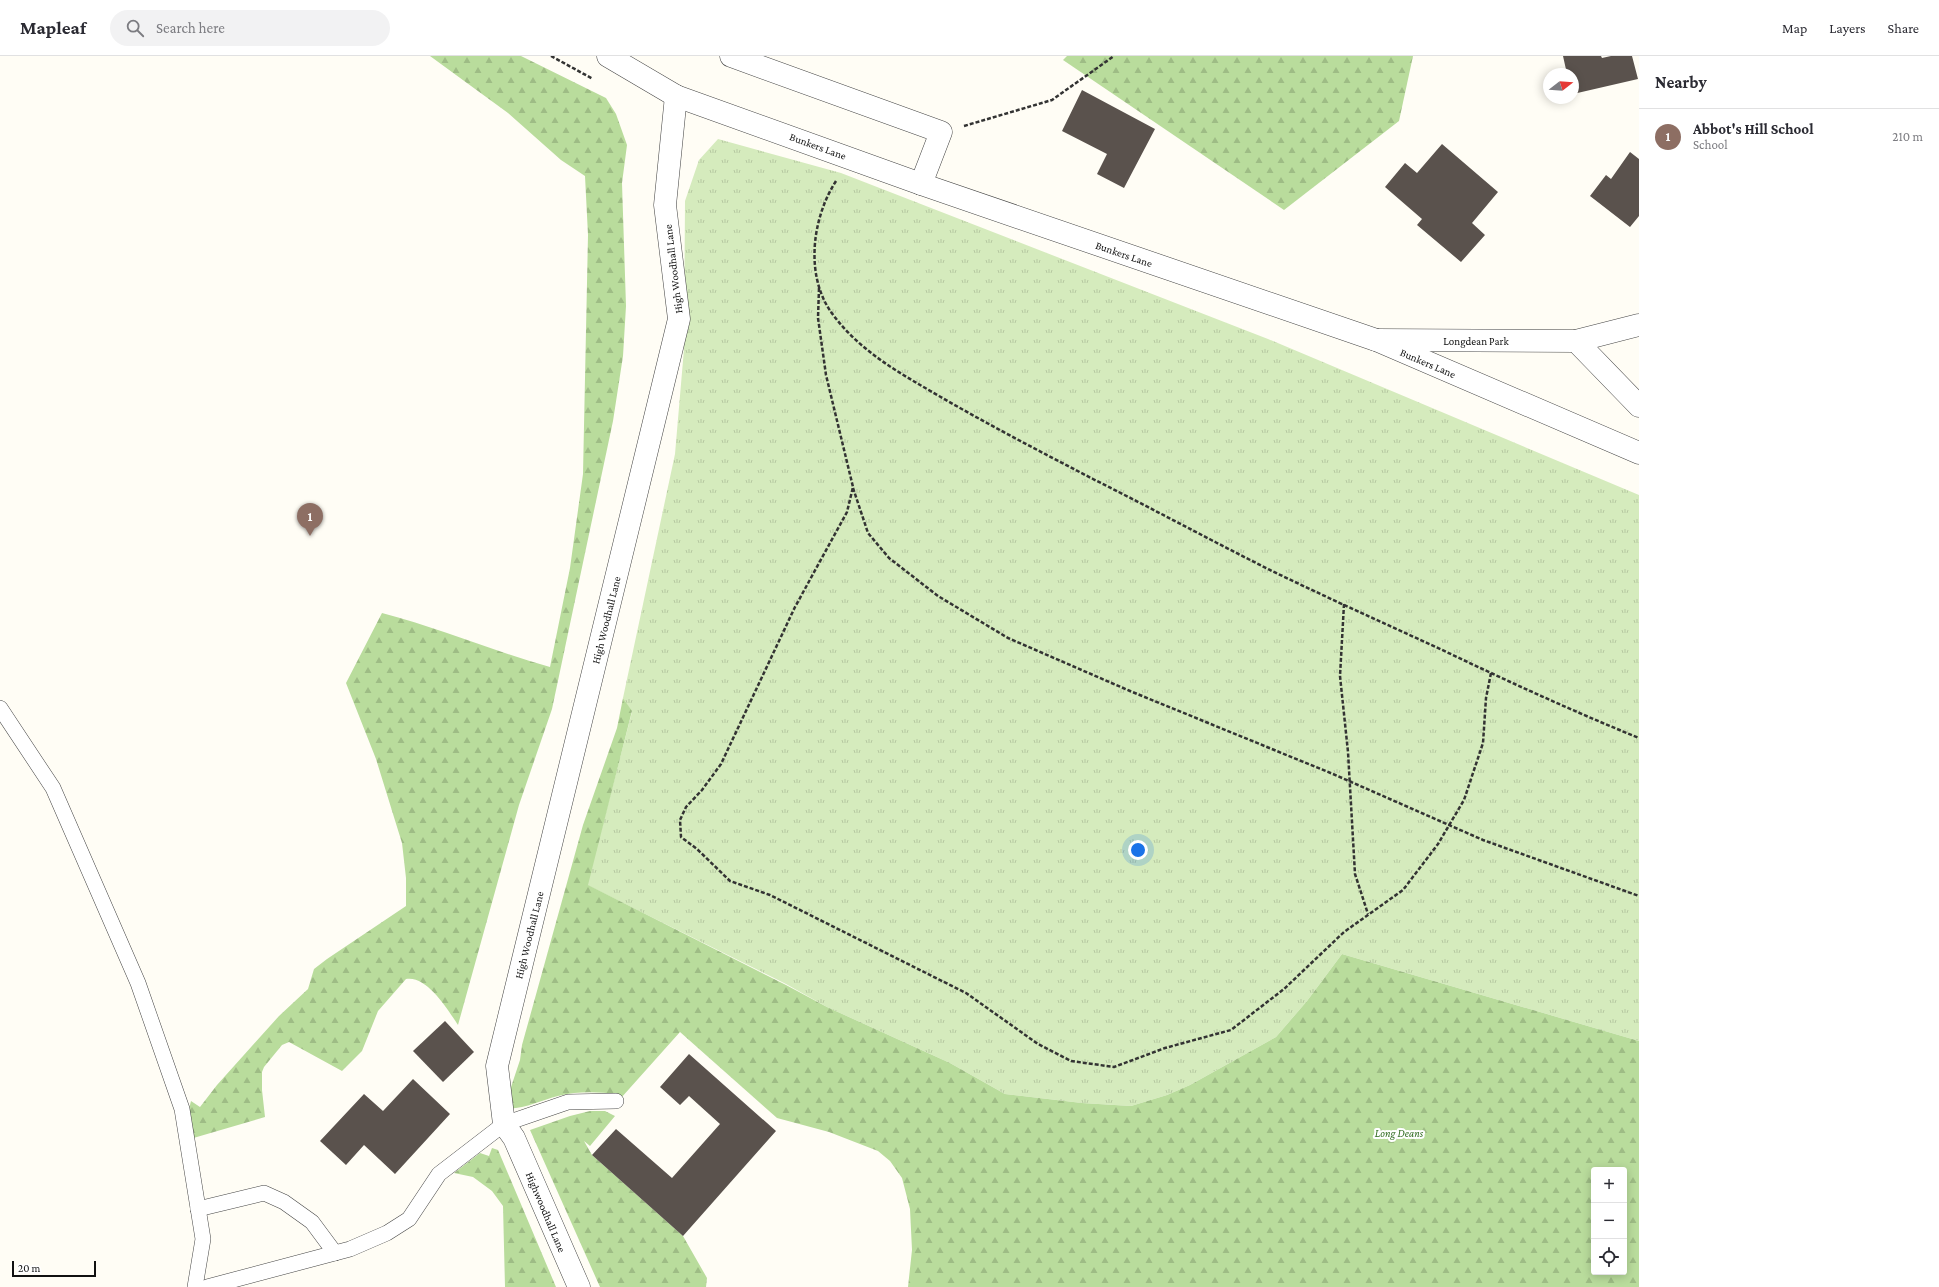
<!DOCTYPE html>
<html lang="en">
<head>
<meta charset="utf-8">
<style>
  body { margin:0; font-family:"Crimson Pro",serif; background:#f2f2f3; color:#2b2b33 }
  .controls { position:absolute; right:12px; bottom:12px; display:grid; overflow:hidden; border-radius:4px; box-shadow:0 2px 10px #0003 }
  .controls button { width:36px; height:36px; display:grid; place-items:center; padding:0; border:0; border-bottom:1px solid #e1e1e2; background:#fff; color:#2b2b33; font:20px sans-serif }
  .compass { position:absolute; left:1543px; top:12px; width:36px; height:36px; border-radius:50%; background:#fff; box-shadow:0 2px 10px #0003; rotate:73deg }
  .scale { position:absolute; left:12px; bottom:10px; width:84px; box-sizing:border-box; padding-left:4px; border:2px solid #111; border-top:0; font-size:11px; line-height:14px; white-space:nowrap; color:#111; -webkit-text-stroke:3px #fff; paint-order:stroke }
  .you { position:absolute; left:1138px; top:794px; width:14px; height:14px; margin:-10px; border:3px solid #fff; border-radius:50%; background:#1a73e8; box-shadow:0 0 0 6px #1a73e833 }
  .badge { display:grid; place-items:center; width:26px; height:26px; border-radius:50%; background:#111827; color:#fff; font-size:13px; font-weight:700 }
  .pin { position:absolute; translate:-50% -33px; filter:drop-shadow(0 1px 2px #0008) }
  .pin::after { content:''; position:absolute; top:21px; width:14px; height:12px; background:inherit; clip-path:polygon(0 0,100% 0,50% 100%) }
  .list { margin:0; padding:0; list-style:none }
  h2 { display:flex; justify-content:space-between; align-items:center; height:52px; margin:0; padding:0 16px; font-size:17px }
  h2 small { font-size:13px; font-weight:400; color:#7c7c81 }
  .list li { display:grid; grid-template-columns:26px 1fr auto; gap:12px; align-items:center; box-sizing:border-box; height:56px; padding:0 16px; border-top:1px solid #e1e1e2 }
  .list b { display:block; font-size:15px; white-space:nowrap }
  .list p { margin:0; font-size:13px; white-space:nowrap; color:#7c7c81 }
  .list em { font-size:13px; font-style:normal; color:#7c7c81 }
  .icon { flex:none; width:22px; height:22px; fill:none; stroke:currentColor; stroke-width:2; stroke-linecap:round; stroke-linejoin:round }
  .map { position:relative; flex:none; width:1639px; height:1231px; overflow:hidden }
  header { display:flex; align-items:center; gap:24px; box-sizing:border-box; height:56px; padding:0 20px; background:#fff; border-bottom:1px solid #e1e1e2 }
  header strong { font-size:19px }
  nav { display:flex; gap:22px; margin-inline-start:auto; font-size:14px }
  .search { width:280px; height:36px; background:#f2f2f3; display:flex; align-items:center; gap:10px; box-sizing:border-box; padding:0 14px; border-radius:22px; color:#7c7c81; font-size:15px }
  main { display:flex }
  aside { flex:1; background:#fff }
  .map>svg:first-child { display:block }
  .grass { fill:url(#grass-tufts) }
  .forest { fill:url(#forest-firs); fill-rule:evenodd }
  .building { fill:#5a524d }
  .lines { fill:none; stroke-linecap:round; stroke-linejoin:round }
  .service-casing { stroke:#444; stroke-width:16 }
  .minor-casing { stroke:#444; stroke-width:23 }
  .tertiary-casing { stroke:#444; stroke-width:23 }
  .path { stroke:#333; stroke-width:2.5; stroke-dasharray:4 2; stroke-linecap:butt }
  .service { stroke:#fff; stroke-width:15 }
  .minor { stroke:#fff; stroke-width:22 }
  .tertiary { stroke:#fff; stroke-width:22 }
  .labels { text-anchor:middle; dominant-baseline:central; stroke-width:4; stroke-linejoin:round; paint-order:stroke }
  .street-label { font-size:11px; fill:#111; stroke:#fff }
  .park-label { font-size:11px; font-style:italic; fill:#2f6b1f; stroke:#fff }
</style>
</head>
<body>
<header>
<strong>Mapleaf</strong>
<div class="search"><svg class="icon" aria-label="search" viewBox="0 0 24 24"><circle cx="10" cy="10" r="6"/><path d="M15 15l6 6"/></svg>Search here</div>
<nav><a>Map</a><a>Layers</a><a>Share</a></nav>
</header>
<main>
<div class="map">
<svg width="1639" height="1231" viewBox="0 0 1639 1231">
  <defs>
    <pattern id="grass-tufts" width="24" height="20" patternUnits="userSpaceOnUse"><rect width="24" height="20" fill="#d5ebbd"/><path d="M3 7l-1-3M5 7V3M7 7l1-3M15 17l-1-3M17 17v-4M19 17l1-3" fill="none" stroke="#b6c8a1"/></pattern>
    <pattern id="forest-firs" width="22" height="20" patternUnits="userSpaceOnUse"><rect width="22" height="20" fill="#b9dc9c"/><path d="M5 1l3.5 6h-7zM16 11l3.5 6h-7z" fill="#9ebc85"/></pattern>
  </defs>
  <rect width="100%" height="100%" fill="#fffdf5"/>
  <polygon class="grass" points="718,83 841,117 1268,283 1639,439 1639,985 1342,898 1307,945 1276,981 1190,1029 1167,1039 1131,1050 1082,1047 1005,1038 950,1007 827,951 786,928 587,829 632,656 623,642 675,398 684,293 685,145 699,104"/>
  <g class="forest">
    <path d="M430,0H521L606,42L616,58L627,89L622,127L626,250L623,300L613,365L552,653L519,749L458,969C448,954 427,919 406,923L378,955L362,995L342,1015L289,986L282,989L264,1011L262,1016V1034L265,1061L190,1083L187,1061L191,1045L200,1051L217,1029L279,960L308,933L314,913L327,903L406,850V822L402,787L376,703L346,627L382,557C439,572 493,595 550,611L570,512L583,418L588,179L585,120L561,104L508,57Z"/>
    <polygon points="1067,0 1413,0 1399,65 1284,154 1063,4"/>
    <path d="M623,642L632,655L588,829L786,929L827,951L950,1007L1005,1038L1082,1047L1131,1050L1167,1039L1190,1029L1276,981L1307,945L1342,898L1639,985V1231H908L912,1194L910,1153L902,1122L890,1105L878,1095L829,1076L777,1062L680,976L621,1042L617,1038C597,1036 578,1035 558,1040C541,1044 521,1055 504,1052L520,1004L522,989L583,769L617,672ZM1594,1114H1624V1216H1594Z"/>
    <polygon points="590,1055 605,1055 615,1060 590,1090 584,1085 592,1099 683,1180 707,1222 706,1231 600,1231 530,1074 570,1060"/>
    <polygon points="492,1092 498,1094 556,1231 505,1231 503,1150 492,1135 473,1121 454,1117 480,1097 489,1100"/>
  </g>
  <g class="building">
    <polygon points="1563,0 1601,0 1602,2 1611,0 1632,0 1638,23 1573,38 1573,18 1567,18"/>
    <polygon points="1082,34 1155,73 1124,132 1097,118 1107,98 1062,75"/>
    <polygon points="1442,88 1498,136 1472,167 1485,179 1461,206 1417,169 1422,163 1385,131 1405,107 1417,117"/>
    <polygon points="1630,96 1639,103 1639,160 1630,171 1590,140 1606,119 1611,123"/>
    <polygon points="445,965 474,996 443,1026 413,995"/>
    <polygon points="689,998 776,1075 683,1180 592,1099 616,1073 672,1122 720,1068 689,1040 680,1049 660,1031"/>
    <polygon points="413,1023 450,1058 395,1118 364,1089 346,1109 320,1085 364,1038 383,1055"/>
  </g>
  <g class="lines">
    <defs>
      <g id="service">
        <polyline points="0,652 53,732 138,927 182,1053 203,1183 195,1231"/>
        <polyline points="198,1153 264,1137 284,1146 312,1166 335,1197"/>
        <polyline points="207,1231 350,1193 387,1177 409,1163 439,1118 504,1068 568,1046 616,1045"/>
      </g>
      <g id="minor">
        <polyline points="731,0 941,76 921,128"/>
        <polyline points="1376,284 1576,285 1639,269"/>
        <polyline points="1576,285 1639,350"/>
        <polyline points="579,1231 514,1082 504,1068 497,1010 679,263 665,149 676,40"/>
      </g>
      <polyline id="tertiary" points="608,0 676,40 921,128 1376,284 1639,397"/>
    </defs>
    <use href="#service" class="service-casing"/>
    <use href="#minor" class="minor-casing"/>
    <use href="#tertiary" class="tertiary-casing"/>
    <g class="path">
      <polyline points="551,0 593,23"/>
      <polyline points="964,70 1052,44 1114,0"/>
      <path d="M836,125C812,162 805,219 831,256C859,295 898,316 939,340C989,369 1041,396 1093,423C1153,453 1212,485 1272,515C1326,541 1381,566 1436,591C1503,623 1570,654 1639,682"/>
      <polyline points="819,232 818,262 826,319 853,431 847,456 795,551 721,708 702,734 686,751 680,764 681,781 697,793 730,825 770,839 966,937 1038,988 1071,1005 1114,1011 1165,992 1231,974 1284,933 1344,876 1403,834 1438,788 1464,744 1483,687 1486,642 1491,617"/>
      <polyline points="853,432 868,477 889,502 938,540 1008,582 1130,635 1333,718 1483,784 1639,840"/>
      <polyline points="1344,548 1340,620 1348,696 1355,818 1368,858"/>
    </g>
    <use href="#service" class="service"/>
    <use href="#minor" class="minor"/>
    <use href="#tertiary" class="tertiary"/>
  </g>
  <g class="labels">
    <g class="street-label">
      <text transform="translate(818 90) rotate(20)">Bunkers Lane</text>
      <text transform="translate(1124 198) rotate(19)">Bunkers Lane</text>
      <text transform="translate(673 213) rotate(-97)">High Woodhall Lane</text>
      <text x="1476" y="285">Longdean Park</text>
      <text transform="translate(1428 307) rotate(23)">Bunkers Lane</text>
      <text transform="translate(606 564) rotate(-76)">High Woodhall Lane</text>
      <text transform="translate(529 879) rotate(-76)">High Woodhall Lane</text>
      <text transform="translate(546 1156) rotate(67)">Highwoodhall Lane</text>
    </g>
    <g class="park-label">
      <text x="1399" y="1077">Long Deans</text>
    </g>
  </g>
</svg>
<div class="controls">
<button>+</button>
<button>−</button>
<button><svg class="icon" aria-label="locate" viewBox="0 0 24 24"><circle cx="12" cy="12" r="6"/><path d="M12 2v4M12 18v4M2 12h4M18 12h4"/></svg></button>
</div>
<svg class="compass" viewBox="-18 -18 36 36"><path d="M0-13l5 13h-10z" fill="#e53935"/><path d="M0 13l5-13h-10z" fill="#7c7c81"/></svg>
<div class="scale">20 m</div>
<div class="you"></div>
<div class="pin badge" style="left:310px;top:480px;background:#8d6e63">1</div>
</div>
<aside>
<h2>Nearby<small></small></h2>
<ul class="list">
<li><span class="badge" style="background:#8d6e63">1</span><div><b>Abbot's Hill School</b><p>School</p></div><em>210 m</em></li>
</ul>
</aside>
</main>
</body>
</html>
